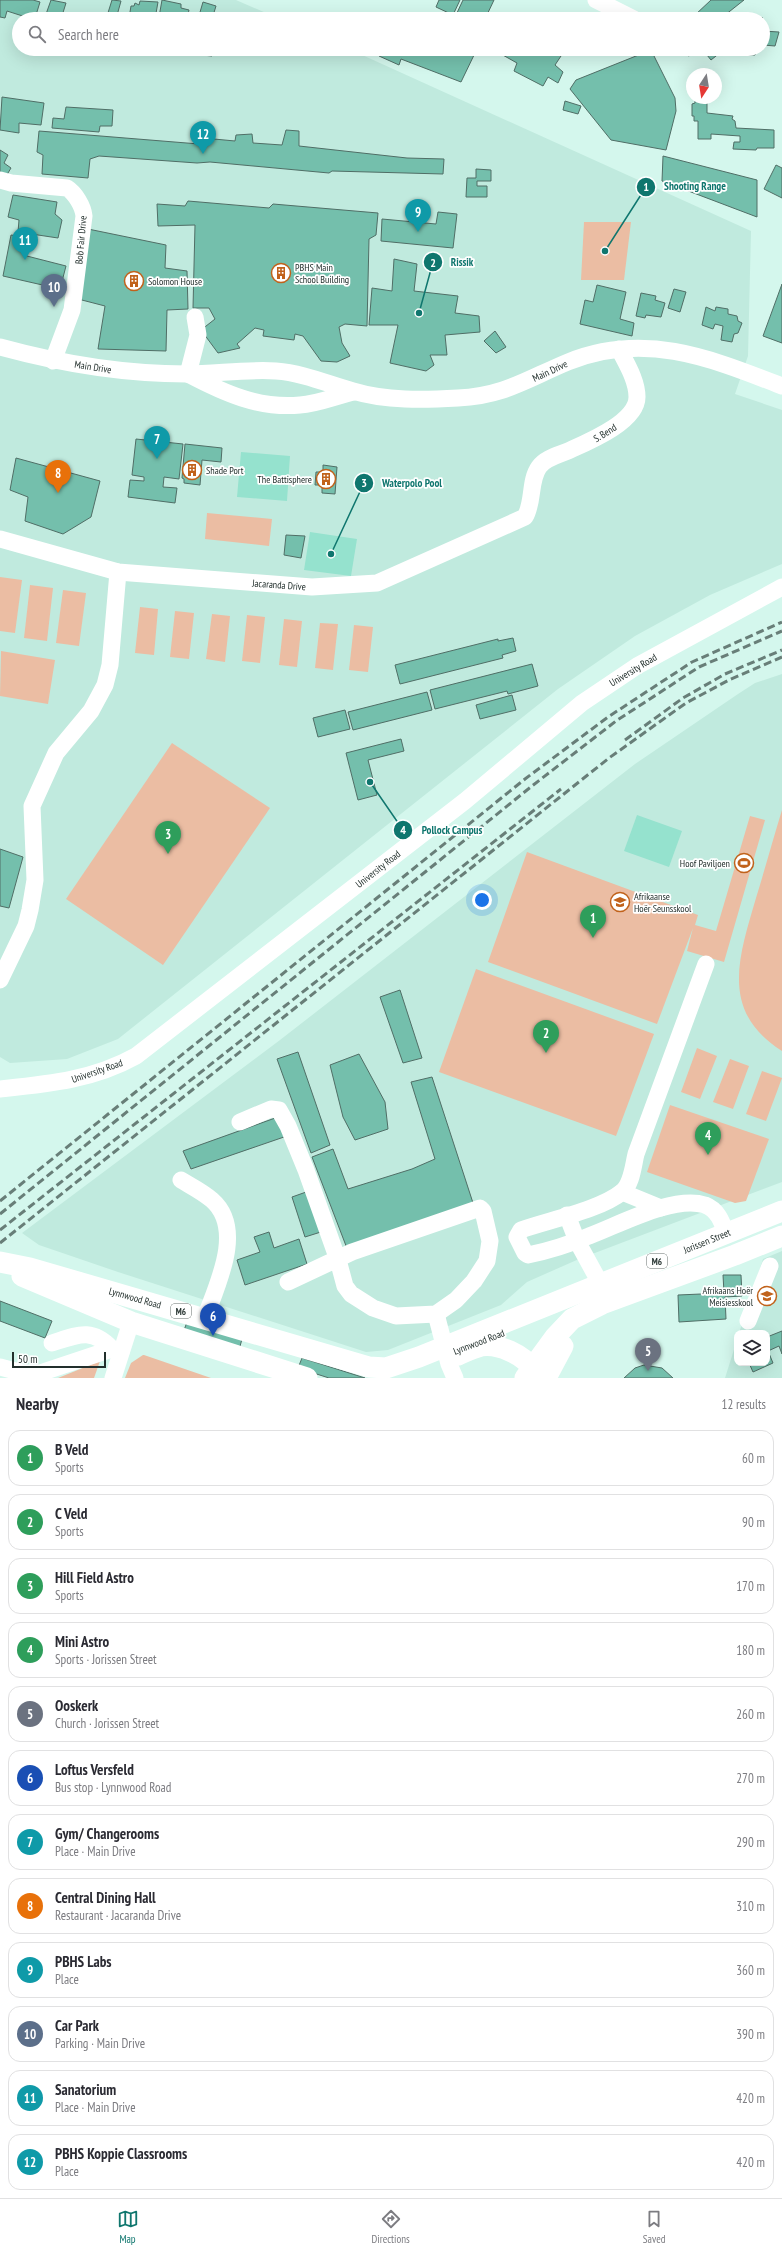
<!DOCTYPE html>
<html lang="en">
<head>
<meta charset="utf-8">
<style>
  body { margin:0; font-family:"PT Sans Narrow",sans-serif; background:#f7f7f7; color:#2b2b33 }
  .controls { position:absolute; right:12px; bottom:12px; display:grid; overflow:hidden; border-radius:8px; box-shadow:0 4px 16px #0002 }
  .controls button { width:36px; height:36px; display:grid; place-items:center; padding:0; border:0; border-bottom:1px solid #e1e1e2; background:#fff; color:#2b2b33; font:20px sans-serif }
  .compass { position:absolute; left:686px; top:68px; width:36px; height:36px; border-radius:50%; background:#fff; box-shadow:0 4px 16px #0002; rotate:192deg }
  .scale { position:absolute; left:12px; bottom:10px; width:94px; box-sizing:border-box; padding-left:4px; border:2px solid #222f2c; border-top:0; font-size:11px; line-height:14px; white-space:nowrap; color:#222f2c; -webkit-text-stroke:3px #fff; paint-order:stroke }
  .you { position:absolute; left:482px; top:900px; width:14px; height:14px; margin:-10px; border:3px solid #fff; border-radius:50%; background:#1a73e8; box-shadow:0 0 0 6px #1a73e833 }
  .badge { display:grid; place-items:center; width:26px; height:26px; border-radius:50%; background:#0f766e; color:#fff; font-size:13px; font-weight:700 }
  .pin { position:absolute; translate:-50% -33px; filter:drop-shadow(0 1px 2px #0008) }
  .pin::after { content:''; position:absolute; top:21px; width:14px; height:12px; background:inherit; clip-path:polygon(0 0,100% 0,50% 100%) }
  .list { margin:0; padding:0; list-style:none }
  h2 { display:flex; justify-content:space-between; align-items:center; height:52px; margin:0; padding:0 16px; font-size:17px }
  h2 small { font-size:13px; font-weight:400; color:#7c7c81 }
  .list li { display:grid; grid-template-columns:26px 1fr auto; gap:12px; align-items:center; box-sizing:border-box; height:56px; margin:0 8px 8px; padding:0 8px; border:1px solid #e1e1e2; border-radius:12px }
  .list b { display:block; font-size:15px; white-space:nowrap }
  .list p { margin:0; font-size:13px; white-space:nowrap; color:#7c7c81 }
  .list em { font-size:13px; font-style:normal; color:#7c7c81 }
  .icon { flex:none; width:22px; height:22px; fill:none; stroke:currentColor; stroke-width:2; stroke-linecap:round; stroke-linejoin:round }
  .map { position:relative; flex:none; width:782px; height:1378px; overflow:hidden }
  .search { position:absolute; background:#fff; box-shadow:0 4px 16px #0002; left:12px; right:12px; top:12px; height:44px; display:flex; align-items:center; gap:10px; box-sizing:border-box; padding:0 14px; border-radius:22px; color:#7c7c81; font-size:15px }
  .sheet { height:820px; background:#fff }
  nav { display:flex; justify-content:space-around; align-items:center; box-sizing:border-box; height:56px; border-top:1px solid #e1e1e2; background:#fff; font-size:11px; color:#7c7c81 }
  nav a { display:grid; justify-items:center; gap:2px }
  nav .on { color:#0f766e }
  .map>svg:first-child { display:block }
  .built { fill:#c0eade }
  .green { fill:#ebbda3 }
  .water { fill:#95e2ce }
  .building { fill:#74bfac; stroke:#506e66 }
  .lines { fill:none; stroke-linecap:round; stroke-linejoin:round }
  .minor { stroke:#fff; stroke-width:17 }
  .major { stroke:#fff; stroke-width:21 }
  .rail { stroke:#687e78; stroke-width:3; stroke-dasharray:8 4; stroke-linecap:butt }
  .labels { text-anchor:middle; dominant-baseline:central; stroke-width:3.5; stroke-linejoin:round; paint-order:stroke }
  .shield { fill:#fff; stroke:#646d6b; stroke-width:1 }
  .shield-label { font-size:9px; font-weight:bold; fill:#222f2c }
  .street-label { font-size:10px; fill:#222f2c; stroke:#fff }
  .poi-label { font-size:10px; fill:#222f2c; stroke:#fff; text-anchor:start }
  .leader { fill:none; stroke:#0f766e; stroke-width:1.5 }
  .callout-dot { fill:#0f766e; stroke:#fff; stroke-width:1.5 }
  .mark-label { font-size:12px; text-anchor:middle; font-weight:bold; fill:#fff }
  .callout-label { font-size:11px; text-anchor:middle; font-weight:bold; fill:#0f766e; stroke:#fff; stroke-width:3.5; stroke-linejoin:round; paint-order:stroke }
</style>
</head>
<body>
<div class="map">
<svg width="782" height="1378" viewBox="0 0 782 1378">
  <rect width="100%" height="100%" fill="#d4f7ed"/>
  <g class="built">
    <polygon points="0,0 236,0 280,19 19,19 19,49 349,49 751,231 748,356 735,394 782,410 782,564 710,595 635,636 558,689 118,1039 67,1059 10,1063 0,1057"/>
    <polygon points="782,674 782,1182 579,1259 527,1282 501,1305 388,1350 366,1352 118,1272 39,1245 22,1233 280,1040 635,764 738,694 755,683"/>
    <polygon points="782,1251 782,1378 725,1378 737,1340 737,1363 767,1363 767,1333 739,1333 763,1259"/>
  </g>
  <g class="green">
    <polygon points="584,222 631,222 624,280 581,280"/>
    <polygon points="207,513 272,519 269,546 205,539"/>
    <polygon points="0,577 22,580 15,633 0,631"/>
    <polygon points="30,585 53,588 47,641 24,638"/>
    <polygon points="63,590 86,593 79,646 56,643"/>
    <polygon points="140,607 158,609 154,655 135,653"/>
    <polygon points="175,611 194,613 189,659 170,657"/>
    <polygon points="212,614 230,616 225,662 206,659"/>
    <polygon points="247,615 265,617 260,663 242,661"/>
    <polygon points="284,619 302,621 297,667 279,665"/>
    <polygon points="320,623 338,624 333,670 315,668"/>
    <polygon points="354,625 373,627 368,672 349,670"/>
    <polygon points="1,651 55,660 48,704 0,696"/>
    <polygon points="172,743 270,808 163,965 66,899"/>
    <path d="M782,810V1051C719,1011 739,957 756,898C765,869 773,839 782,810Z"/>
    <polygon points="750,816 765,820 724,962 687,951 693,928 657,1024 488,962 527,852 698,915 695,925 716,931"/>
    <polygon points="476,969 654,1034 616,1136 439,1072"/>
    <polygon points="697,1048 717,1056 700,1099 681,1092"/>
    <polygon points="730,1059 749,1066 733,1109 713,1102"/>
    <polygon points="762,1071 782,1078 766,1121 746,1114"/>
    <polygon points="670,1105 769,1139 746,1201 735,1203 647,1172"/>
    <polygon points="143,1355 144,1355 211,1378 125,1378 131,1363"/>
    <polygon points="100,1361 94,1378 58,1378"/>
  </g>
  <g class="water">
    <polygon points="241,452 290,456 287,501 237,497"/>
    <polygon points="310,532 357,539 351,576 304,570"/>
    <polygon points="637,815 682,831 669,867 624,851"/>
  </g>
  <g class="building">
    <polygon points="0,0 33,0 40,2 36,15 45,17 51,0 66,3 61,19 32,19 7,11 5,18 0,17"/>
    <polygon points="112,0 121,1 116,19 102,19 103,16 107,16"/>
    <polygon points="162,0 181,4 181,8 189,10 187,19 159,17"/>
    <polygon points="439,0 460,0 453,15 436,7"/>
    <polygon points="463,0 494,0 485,19 463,19 456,15"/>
    <polygon points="711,0 744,0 720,19 699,19 695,15"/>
    <polygon points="140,1 158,2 155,19 129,18 131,6 134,6 135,3 139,5"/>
    <polygon points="203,2 216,6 212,19 198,19"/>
    <polygon points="735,16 763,18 734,19"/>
    <polygon points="763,31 779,32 775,46 763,45"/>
    <polygon points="203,49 213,49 212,56 202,55"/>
    <polygon points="382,49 399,53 400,49 464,49 475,53 461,82 401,59 399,65 379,56"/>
    <polygon points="504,49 545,49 561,56 555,65 563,72 558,83 548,77 543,86 514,71 517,63 501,54"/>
    <polygon points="688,49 697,49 689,56 683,53"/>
    <polygon points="721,49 721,52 711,60 703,50"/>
    <polygon points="730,49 759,49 755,55 729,55"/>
    <polygon points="651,50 675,98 676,111 666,150 611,140 570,89 576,80"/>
    <polygon points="2,97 44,103 41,125 19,123 19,133 0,130"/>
    <polygon points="695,98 707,98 707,113 733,116 732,119 735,121 736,128 774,130 774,148 757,148 756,150 733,149 734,142 740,142 740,136 711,134 711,139 698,139 698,121 694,121 694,116 692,116 692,104 695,103"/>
    <polygon points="565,101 581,106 578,114 563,110"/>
    <polygon points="66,107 113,110 112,126 100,126 99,132 52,128 53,118 64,119"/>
    <polygon points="286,130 299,131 299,146 407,158 444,159 443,174 332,171 329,173 210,162 197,163 99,156 90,159 88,178 42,174 43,155 37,152 39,131 199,144 214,139 235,141 236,135 252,134 253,143 282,145"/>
    <polygon points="0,150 8,155 4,163 11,168 5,178 0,175"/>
    <polygon points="663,156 757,180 757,217 662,181"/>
    <polygon points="776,165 782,168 782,198 764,189"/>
    <polygon points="476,169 491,170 491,181 477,181 477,186 487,186 487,197 466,197 467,178 476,178"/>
    <polygon points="13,195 57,202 55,214 62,220 58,238 18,232 19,220 8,217"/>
    <polygon points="188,201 269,208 273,204 378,213 376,235 369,239 367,326 345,324 339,327 342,343 350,356 337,362 321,361 303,336 295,334 294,340 263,336 264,330 255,328 237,344 240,348 218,353 201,330 215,319 209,308 193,308 195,225 158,226 157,204 185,206"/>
    <polygon points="438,212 457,214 453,248 381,241 382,219 436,224"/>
    <polygon points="88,229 166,245 165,268 187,271 188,309 167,310 166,351 98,349 105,306 78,299"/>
    <polygon points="11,235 25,237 23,255 66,266 60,289 3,276"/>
    <polygon points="394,259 417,264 414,291 458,296 455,313 479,316 480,332 445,335 447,355 430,355 434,365 426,371 390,363 398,325 369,325 372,288 392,291"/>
    <polygon points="782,284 782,343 763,336"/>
    <polygon points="597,285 626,292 620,319 634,323 632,336 580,324 585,300 593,302"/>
    <polygon points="674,289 686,292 680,312 668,308"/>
    <polygon points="641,293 656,296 655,300 665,303 661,317 646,315 645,318 636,316"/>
    <polygon points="706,307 715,311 716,307 728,309 728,314 737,316 738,321 742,323 738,333 734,334 732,342 721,340 723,326 715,324 713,329 702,325"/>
    <polygon points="495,331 506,347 496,353 484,341"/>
    <polygon points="136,439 183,444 179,479 164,477 163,487 177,488 175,503 128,497 130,480 144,481 144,477 132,475"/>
    <polygon points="185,444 222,448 221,462 202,460 200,485 184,483 184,479 182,478"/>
    <polygon points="16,458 100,481 91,517 63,534 25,521 28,497 10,490"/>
    <polygon points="323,465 337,467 335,494 322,493 322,485 315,485 316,472 323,472"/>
    <polygon points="286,535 305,536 301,558 284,555"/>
    <polygon points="513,638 516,651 502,655 503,658 400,684 395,665 498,639 498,641"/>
    <polygon points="532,664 538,686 508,694 507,691 435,709 430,690"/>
    <polygon points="427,692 432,710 353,730 348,712"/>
    <polygon points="512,695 516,710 480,719 476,705"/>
    <polygon points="345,710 350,729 318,737 313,718"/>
    <polygon points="401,739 404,751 368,760 377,795 358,800 346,753"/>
    <polygon points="0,849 23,857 9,908 0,906"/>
    <polygon points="400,990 422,1058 403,1063 380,997"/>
    <polygon points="298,1052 330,1145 311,1153 277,1059"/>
    <polygon points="359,1054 385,1102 388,1129 355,1140 343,1117 330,1065"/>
    <polygon points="432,1077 474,1206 348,1251 312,1157 333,1149 348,1189 412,1169 435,1159 411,1082"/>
    <polygon points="278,1117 284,1137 191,1169 183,1151"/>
    <polygon points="309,1191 324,1231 305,1237 292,1197"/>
    <polygon points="269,1232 274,1248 299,1239 307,1264 245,1285 237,1260 260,1252 254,1237"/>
    <polygon points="723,1275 741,1275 742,1296 725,1297 726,1319 679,1322 678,1295 724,1293"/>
    <polygon points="0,1301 52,1321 45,1338 0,1321"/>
    <polygon points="187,1322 242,1339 239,1350 183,1333"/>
    <polygon points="782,1331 782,1354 779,1346 768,1351 773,1363 753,1372 749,1363 767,1363 767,1337"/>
    <polygon points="302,1358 365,1378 329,1378 298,1368"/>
    <polygon points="644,1365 662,1368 673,1378 624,1378 635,1368"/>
  </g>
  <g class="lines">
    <g class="minor">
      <polyline points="596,0 634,19"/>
      <path d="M0,180L11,183L67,188C75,193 83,206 84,216L72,310L53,361"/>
      <path d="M0,347C62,364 123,374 187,374C216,374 246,369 276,371C303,373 328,384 353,391C386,401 424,400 458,398C504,396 527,379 568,362C644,331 710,358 782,386"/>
      <path d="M188,374C224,393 259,409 300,405C318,404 336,396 354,392"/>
      <polyline points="188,374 198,335 195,317"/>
      <path d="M0,539L118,572L312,587L377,583L525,517C534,502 529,481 539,467C545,458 559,455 568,451C588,442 637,422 637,397C637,380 626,363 619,349"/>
      <path d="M706,964L636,1154C633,1166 632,1184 622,1192C600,1210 549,1220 521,1230L517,1237L525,1253L528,1255C548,1251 570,1244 589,1236C619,1225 673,1195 705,1205C718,1210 722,1222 726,1233"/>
      <polyline points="0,980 26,926 30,910 35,880 32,806 56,753 91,711 105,685 110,665 118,572"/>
      <path d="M0,1089C48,1084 93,1080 136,1056L465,801L582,703L637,666L782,587"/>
      <polyline points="240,1122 271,1109 279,1110 288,1126 306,1170 338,1260 345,1286 351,1294 373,1308 396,1316 436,1314 456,1300 474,1281 487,1261 490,1241 483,1211 480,1208 352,1252 288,1282"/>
      <path d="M181,1180C191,1186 203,1192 212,1200C245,1229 217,1285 205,1318"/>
      <polyline points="622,1192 661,1208"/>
      <polyline points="567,1215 577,1241 600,1283"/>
      <polyline points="436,1314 449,1364 455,1378"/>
      <polyline points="748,1321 770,1266"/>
      <path d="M52,1343C77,1335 92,1327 112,1349"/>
      <polyline points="0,1367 23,1373 40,1373 112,1349 121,1352"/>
      <polyline points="113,1378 131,1322"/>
    </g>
    <g class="major">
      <polyline points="0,1262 30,1268 369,1367 386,1368 419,1357 782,1211"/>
      <polyline points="22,1276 131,1322 307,1378"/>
      <path d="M458,1355C465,1352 473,1348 481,1346C499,1343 523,1355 533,1369"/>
      <polyline points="525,1378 555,1337 572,1319 602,1304 735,1255 782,1236"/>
      <polyline points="546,1378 563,1346"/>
    </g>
    <g class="rail">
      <polyline points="625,740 683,698 725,674 782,650"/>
      <polyline points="0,1201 525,779 608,717 692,662 782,622"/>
      <polyline points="0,1214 532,786 616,721 699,667 782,631"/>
      <polyline points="0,1230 561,789"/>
      <polyline points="0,1243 609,758 686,703 729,680 782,657"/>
    </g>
  </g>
  <defs>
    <symbol id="building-ring" viewBox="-11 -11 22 22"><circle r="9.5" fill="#fff" stroke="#c1621b" stroke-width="1.5"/><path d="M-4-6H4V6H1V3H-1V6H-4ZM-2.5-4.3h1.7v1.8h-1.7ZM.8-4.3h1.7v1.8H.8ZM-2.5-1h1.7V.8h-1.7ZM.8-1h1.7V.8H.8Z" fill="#c1621b"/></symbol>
    <symbol id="stadium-ring" viewBox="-11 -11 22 22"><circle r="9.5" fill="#fff" stroke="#c1621b" stroke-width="1.5"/><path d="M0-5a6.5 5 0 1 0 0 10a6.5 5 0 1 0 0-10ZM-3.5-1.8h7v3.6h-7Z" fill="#c1621b"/></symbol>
    <symbol id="school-ring" viewBox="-11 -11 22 22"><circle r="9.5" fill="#fff" stroke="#c1621b" stroke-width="1.5"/><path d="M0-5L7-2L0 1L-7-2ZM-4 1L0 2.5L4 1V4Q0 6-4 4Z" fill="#c1621b"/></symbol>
  </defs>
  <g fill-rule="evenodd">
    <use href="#building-ring" x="270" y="262" width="22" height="22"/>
    <use href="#building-ring" x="123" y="270" width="22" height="22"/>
    <use href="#building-ring" x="181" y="459" width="22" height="22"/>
    <use href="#building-ring" x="315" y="468" width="22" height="22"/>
    <use href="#stadium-ring" x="733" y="852" width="22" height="22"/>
    <use href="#school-ring" x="609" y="891" width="22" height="22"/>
    <use href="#school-ring" x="756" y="1285" width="22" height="22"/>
  </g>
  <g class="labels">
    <g class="shield">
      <rect x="647" y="1254" width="20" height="14" rx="3"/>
      <rect x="171" y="1304" width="20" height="14" rx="3"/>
    </g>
    <g class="shield-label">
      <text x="657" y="1261">M6</text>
      <text x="181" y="1311">M6</text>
    </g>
    <g class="street-label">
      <text transform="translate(81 240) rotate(-85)">Bob Fair Drive</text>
      <text transform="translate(93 367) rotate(9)">Main Drive</text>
      <text transform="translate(550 371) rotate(-25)">Main Drive</text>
      <text transform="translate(605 433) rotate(-32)">S. Bend</text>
      <text transform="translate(279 585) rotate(4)">Jacaranda Drive</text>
      <text transform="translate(633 670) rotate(-31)">University Road</text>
      <text transform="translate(378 869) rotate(-38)">University Road</text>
      <text transform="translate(97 1071) rotate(-19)">University Road</text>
      <text transform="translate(707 1241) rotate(-22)">Jorissen Street</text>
      <text transform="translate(135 1298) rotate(16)">Lynnwood Road</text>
      <text transform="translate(479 1342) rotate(-21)">Lynnwood Road</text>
    </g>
    <g class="poi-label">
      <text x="295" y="267">PBHS Main<tspan x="295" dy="12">School Building</tspan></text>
      <text x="148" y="281">Solomon House</text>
      <text x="206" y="470">Shade Port</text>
      <text x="312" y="479" text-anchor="end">The Battisphere</text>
      <text x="730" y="863" text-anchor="end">Hoof Paviljoen</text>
      <text x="634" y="896">Afrikaanse<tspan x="634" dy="12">Hoër Seunsskool</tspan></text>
      <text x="753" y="1290" text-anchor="end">Afrikaans Hoër<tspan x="753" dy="12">Meisiesskool</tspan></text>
    </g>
  </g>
  <path class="leader" d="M605 251L646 187M419 313L433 262M331 554L364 483M370 782L403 830"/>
  <g class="callout-dot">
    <circle cx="605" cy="251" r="4"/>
    <circle cx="419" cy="313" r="4"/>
    <circle cx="331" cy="554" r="4"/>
    <circle cx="370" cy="782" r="4"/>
    <circle cx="646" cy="187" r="10"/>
    <circle cx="433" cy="262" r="10"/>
    <circle cx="364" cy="483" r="10"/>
    <circle cx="403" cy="830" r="10"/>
  </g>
  <g class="mark-label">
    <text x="646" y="191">1</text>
    <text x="433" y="267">2</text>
    <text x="364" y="487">3</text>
    <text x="403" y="834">4</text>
  </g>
  <g class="callout-label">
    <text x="695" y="190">Shooting Range</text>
    <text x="462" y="266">Rissik</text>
    <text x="412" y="487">Waterpolo Pool</text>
    <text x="452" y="834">Pollock Campus</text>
  </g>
</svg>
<div class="controls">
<button><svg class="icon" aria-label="layers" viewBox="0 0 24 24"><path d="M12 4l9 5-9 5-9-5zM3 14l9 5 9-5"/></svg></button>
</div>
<svg class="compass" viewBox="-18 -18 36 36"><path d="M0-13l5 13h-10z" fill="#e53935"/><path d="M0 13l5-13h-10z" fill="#7c7c81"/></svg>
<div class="scale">50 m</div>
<div class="you"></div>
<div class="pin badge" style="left:593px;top:938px;background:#2e9e5b">1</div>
<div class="pin badge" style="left:546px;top:1053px;background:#2e9e5b">2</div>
<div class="pin badge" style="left:168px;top:854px;background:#2e9e5b">3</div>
<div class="pin badge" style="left:708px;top:1155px;background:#2e9e5b">4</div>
<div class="pin badge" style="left:648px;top:1371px;background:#6b7280">5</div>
<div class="pin badge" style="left:213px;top:1336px;background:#1a4fb4">6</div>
<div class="pin badge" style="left:157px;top:459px;background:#0f9aa8">7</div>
<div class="pin badge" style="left:58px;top:493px;background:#e8710a">8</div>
<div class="pin badge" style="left:418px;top:232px;background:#0f9aa8">9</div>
<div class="pin badge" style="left:54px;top:307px;background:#5c6f8a">10</div>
<div class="pin badge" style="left:25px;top:260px;background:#0f9aa8">11</div>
<div class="pin badge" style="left:203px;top:154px;background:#0f9aa8">12</div>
<div class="search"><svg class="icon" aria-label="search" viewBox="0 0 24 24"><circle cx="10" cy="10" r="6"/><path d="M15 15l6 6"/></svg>Search here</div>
</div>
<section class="sheet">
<h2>Nearby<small>12 results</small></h2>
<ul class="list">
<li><span class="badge" style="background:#2e9e5b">1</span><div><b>B Veld</b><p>Sports</p></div><em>60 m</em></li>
<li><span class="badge" style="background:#2e9e5b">2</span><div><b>C Veld</b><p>Sports</p></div><em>90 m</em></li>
<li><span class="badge" style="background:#2e9e5b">3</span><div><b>Hill Field Astro</b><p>Sports</p></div><em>170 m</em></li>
<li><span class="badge" style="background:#2e9e5b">4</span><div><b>Mini Astro</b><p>Sports · Jorissen Street</p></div><em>180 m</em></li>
<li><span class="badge" style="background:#6b7280">5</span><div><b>Ooskerk</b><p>Church · Jorissen Street</p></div><em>260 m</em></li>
<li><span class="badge" style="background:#1a4fb4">6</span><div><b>Loftus Versfeld</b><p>Bus stop · Lynnwood Road</p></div><em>270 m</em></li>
<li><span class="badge" style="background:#0f9aa8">7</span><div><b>Gym/ Changerooms</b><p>Place · Main Drive</p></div><em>290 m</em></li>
<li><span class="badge" style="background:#e8710a">8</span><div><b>Central Dining Hall</b><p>Restaurant · Jacaranda Drive</p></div><em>310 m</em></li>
<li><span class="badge" style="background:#0f9aa8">9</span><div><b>PBHS Labs</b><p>Place</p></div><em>360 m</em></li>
<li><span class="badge" style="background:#5c6f8a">10</span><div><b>Car Park</b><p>Parking · Main Drive</p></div><em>390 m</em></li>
<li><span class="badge" style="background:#0f9aa8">11</span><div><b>Sanatorium</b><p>Place · Main Drive</p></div><em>420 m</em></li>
<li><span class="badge" style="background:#0f9aa8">12</span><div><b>PBHS Koppie Classrooms</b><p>Place</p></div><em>420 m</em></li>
</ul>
</section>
<nav>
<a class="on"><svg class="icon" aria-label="map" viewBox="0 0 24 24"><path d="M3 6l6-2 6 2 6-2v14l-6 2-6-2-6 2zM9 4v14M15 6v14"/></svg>Map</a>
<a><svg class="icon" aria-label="directions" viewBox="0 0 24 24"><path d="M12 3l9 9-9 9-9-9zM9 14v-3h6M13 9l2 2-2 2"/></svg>Directions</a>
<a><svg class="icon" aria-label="saved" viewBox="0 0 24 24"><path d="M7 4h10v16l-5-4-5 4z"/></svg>Saved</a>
</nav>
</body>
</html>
